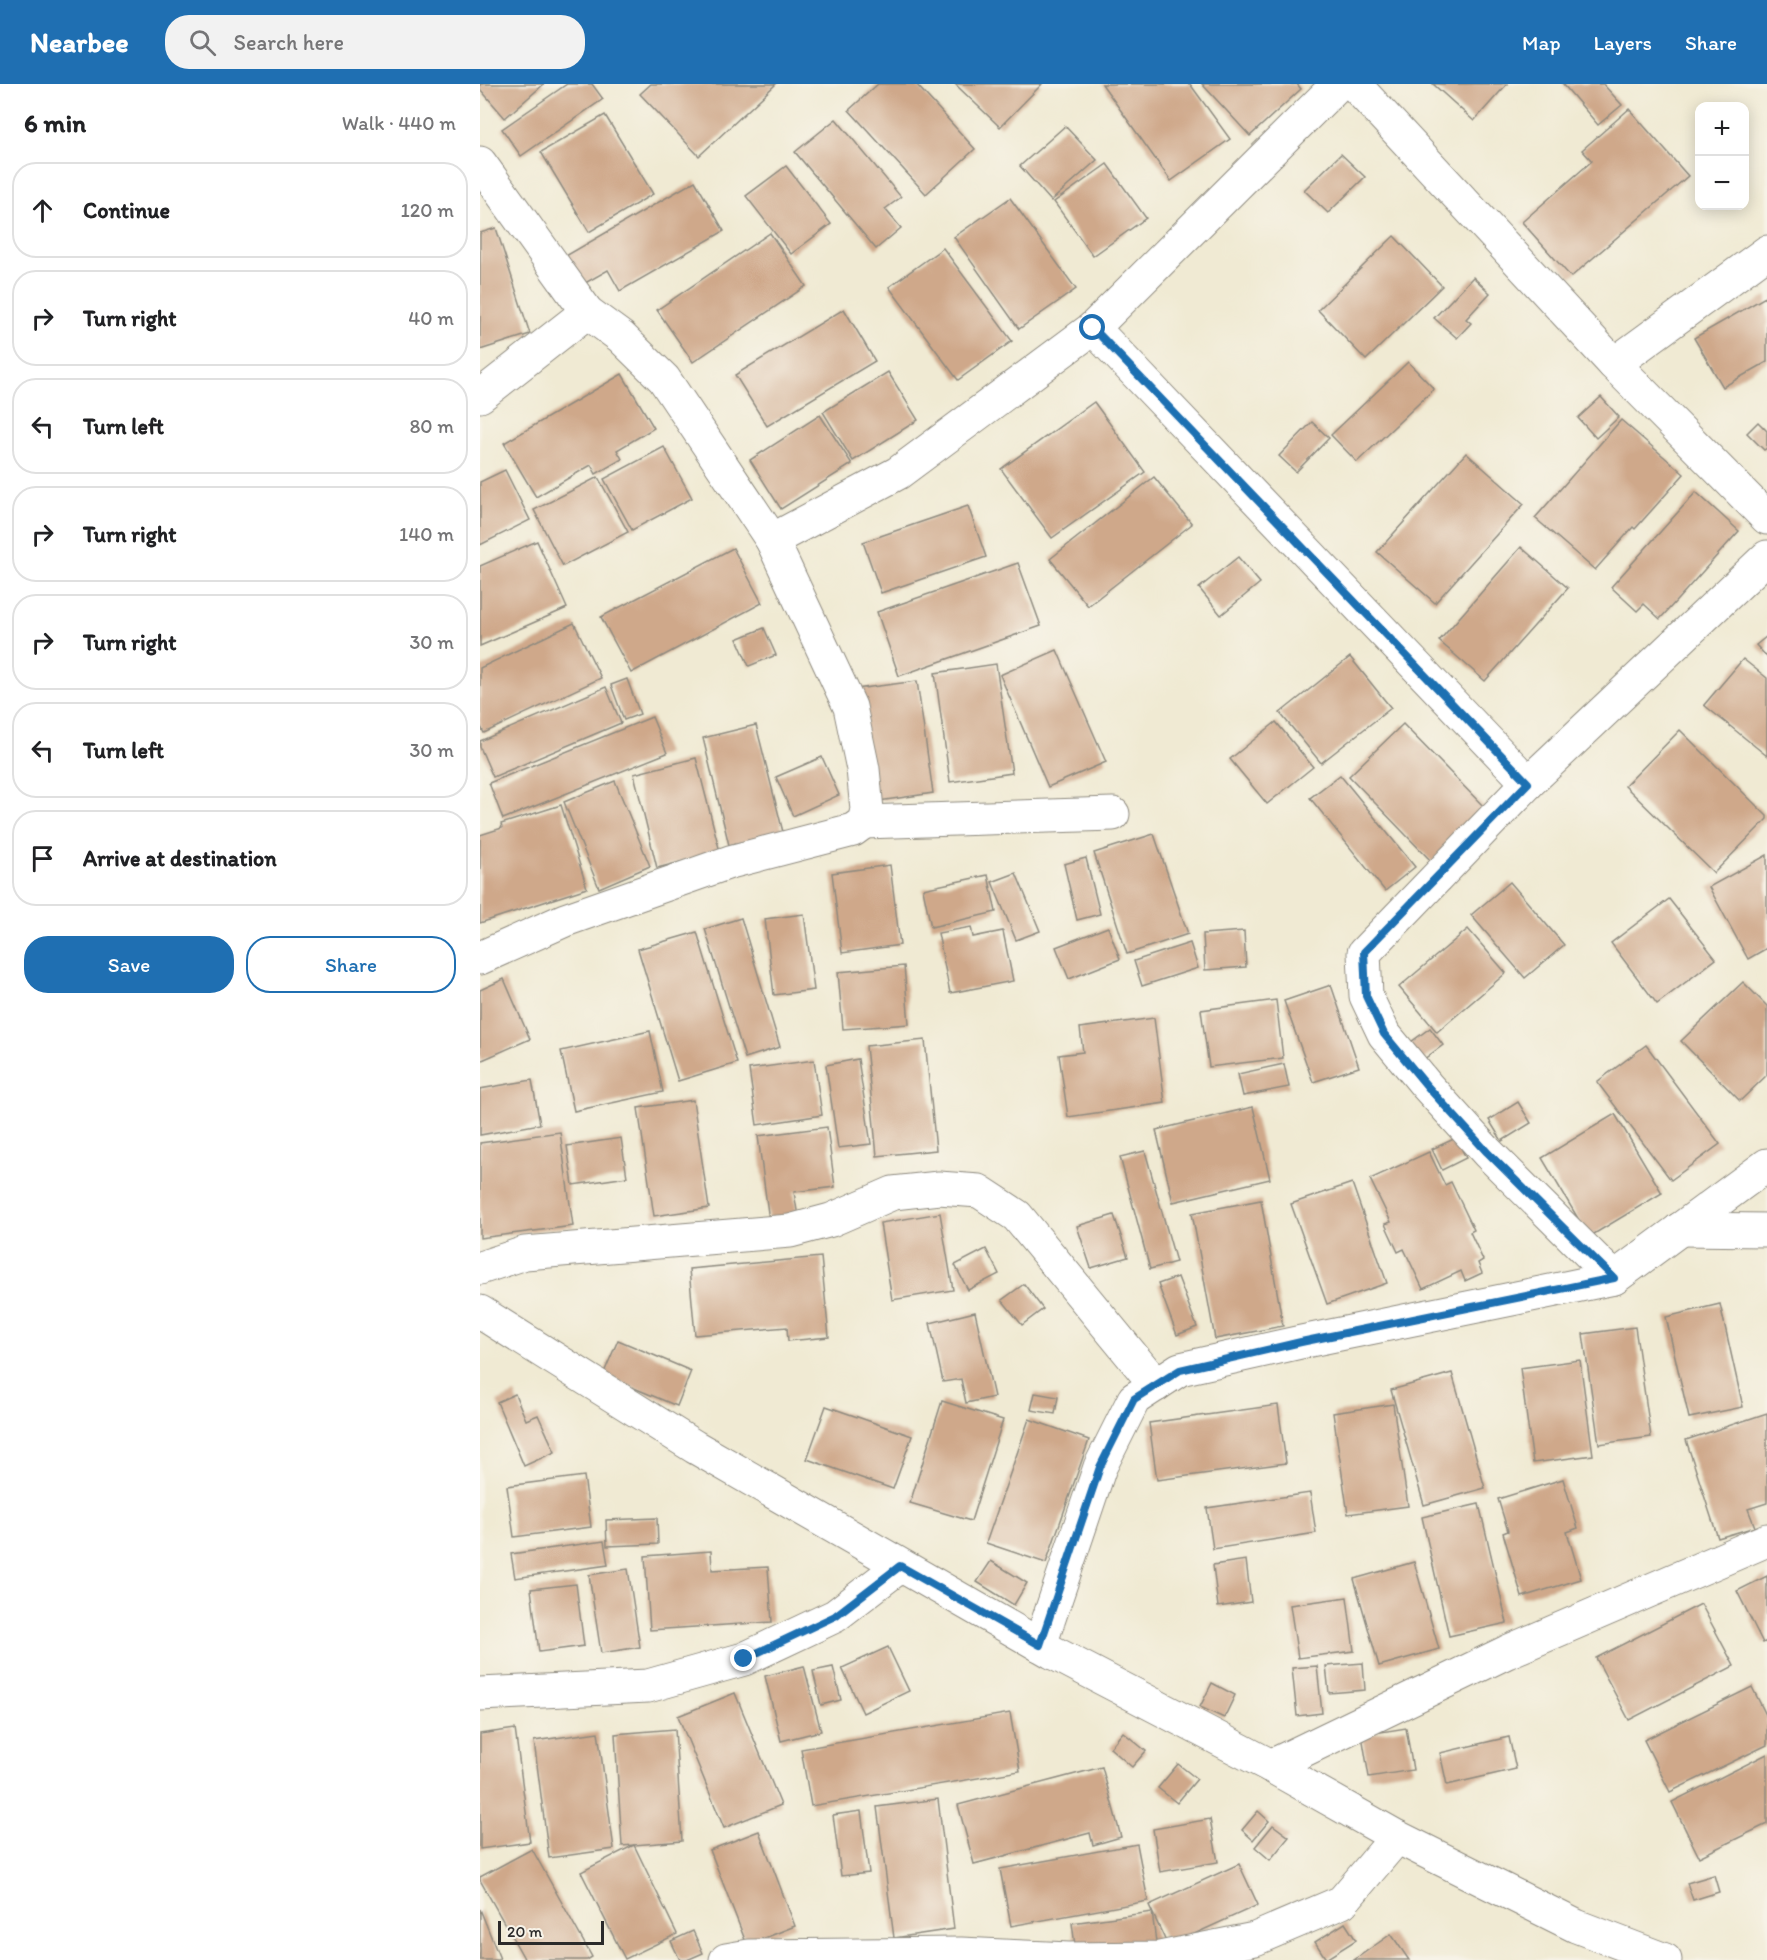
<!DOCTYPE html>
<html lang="en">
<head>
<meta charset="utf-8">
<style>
  body { margin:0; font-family:Itim,sans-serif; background:#f2f2f2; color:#202124 }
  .controls { position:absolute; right:18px; top:18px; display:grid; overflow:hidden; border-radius:12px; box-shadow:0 3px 15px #0003 }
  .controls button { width:54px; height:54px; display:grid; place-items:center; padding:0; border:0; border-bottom:2px solid #e0e0e0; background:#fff; color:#202124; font:30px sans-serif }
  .scale { position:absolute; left:18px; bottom:15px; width:106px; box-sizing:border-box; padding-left:6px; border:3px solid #2b2b2b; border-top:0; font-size:16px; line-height:21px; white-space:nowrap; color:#2b2b2b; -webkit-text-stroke:4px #f7f3e8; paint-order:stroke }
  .stop { position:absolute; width:18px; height:18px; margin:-14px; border:4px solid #1f6fb2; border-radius:50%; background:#fff }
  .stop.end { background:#1f6fb2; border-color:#fff; box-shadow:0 2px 6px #0008 }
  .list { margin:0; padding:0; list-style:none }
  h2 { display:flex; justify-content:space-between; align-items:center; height:78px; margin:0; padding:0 24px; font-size:26px }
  h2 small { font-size:20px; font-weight:400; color:#757577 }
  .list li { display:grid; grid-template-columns:39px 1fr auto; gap:18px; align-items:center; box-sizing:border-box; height:96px; margin:0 12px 12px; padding:0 12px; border:2px solid #e0e0e0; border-radius:24px }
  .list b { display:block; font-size:22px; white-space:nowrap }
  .list em { font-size:20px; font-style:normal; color:#757577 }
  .actions { display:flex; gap:12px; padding:18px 24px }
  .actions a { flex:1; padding:14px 0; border:2px solid #1f6fb2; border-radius:24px; text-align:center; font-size:21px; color:#1f6fb2 }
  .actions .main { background:#1f6fb2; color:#fff }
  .icon { flex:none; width:33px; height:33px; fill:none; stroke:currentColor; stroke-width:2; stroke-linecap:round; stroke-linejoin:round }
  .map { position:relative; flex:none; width:1287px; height:1876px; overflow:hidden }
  header { display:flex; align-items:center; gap:36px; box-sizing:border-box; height:84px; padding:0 30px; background:#1f6fb2; color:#fff }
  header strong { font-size:28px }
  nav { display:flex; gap:33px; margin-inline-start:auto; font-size:21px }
  .search { width:420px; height:54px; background:#f2f2f2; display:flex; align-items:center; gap:15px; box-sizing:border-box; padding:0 21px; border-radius:24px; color:#757577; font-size:22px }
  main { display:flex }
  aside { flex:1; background:#fff }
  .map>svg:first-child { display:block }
  .building { fill:#cfa88a }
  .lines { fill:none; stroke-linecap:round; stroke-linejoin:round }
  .minor-casing { stroke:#8e8a7f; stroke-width:35 }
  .minor { stroke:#fff; stroke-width:33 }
  .route { stroke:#1f6fb2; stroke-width:8 }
</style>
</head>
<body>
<header>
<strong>Nearbee</strong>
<div class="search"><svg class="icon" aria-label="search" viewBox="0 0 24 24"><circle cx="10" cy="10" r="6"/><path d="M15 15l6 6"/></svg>Search here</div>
<nav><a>Map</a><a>Layers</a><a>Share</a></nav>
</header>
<main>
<aside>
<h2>6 min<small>Walk · 440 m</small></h2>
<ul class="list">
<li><svg class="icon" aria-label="ahead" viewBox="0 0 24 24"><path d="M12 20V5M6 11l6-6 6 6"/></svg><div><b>Continue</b></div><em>120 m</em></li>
<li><svg class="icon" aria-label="right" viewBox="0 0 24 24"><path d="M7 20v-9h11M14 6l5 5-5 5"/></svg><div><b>Turn right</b></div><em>40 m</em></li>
<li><svg class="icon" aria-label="left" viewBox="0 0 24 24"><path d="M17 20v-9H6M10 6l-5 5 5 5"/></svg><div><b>Turn left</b></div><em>80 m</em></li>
<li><svg class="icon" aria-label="right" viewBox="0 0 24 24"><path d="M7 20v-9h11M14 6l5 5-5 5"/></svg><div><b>Turn right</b></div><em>140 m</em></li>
<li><svg class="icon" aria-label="right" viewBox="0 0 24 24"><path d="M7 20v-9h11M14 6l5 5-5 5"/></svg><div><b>Turn right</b></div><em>30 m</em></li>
<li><svg class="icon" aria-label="left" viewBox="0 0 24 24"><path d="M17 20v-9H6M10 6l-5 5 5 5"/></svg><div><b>Turn left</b></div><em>30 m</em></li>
<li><svg class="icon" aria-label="arrive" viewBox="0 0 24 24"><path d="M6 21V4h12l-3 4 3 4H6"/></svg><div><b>Arrive at destination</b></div></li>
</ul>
<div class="actions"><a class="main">Save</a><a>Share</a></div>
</aside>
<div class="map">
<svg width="1287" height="1876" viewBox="0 0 1287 1876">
  <rect width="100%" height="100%" fill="#f7f3e8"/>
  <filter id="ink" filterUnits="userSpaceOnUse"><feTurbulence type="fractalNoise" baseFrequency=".0167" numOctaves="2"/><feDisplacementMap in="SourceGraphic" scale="12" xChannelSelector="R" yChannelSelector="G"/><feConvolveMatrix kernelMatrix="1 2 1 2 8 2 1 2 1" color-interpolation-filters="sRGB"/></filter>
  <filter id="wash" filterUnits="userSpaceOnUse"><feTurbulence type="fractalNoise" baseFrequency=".008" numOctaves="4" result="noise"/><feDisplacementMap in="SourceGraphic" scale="24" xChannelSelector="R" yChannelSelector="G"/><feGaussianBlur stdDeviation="1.35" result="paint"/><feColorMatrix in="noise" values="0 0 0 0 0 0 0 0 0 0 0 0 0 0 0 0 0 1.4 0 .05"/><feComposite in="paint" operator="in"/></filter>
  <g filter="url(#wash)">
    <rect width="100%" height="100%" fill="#f0ead3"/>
    <g id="blocks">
      <g class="building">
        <polygon points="0,0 64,0 25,34 0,5"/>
        <polygon points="87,0 112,0 123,15 41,72 22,45"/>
        <polygon points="171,0 296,0 219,72 160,10"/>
        <polygon points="398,0 436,0 495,65 446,110 369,26"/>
        <polygon points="475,0 562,0 520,43"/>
        <polygon points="622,0 710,0 750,55 691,97"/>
        <polygon points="722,0 817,0 821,5 770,52"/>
        <polygon points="953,0 1027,0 994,37"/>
        <polygon points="1083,0 1123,0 1142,21 1118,41"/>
        <polygon points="1149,25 1208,92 1091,193 1042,138 1112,77 1102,66"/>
        <polygon points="125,31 173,110 109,148 61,68"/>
        <polygon points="356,35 421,113 405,125 421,144 396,165 315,68"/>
        <polygon points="585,42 617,76 571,117 540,82"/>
        <polygon points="861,70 885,93 848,129 824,106"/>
        <polygon points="627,80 666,134 613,172 574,118"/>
        <polygon points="306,82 351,140 311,170 266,112"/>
        <polygon points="215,97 244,147 140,207 128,186 100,202 84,173"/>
        <polygon points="530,114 596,205 539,245 474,153"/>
        <polygon points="16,144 50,250 0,266 0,149"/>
        <polygon points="290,149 326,202 213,278 177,226"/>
        <polygon points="914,152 962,202 886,276 838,226"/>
        <polygon points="463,164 532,257 478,296 409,203"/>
        <polygon points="993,193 1010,209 986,235 991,239 977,254 954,234"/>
        <polygon points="1287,212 1287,278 1243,303 1214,254"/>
        <polygon points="364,225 395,277 287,342 255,291"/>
        <polygon points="928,278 954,305 877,378 851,351"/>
        <polygon points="408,288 438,336 373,377 343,328"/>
        <polygon points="142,290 174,344 137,366 142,375 116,390 111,381 56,413 24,359"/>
        <polygon points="1121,313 1139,333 1116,354 1098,334"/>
        <polygon points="614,318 665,388 572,454 521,385"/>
        <polygon points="340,331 372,380 301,425 270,376"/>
        <polygon points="1141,336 1204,390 1155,445 1153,443 1115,486 1055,434"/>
        <polygon points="832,338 849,354 816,388 799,372"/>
        <polygon points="1278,338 1287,347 1287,364 1284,366 1267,349"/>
        <polygon points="184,363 212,414 152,446 124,395"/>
        <polygon points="986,369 1044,420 955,519 897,468"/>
        <polygon points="25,386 50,436 0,461 0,398"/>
        <polygon points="118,393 148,448 83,482 54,426"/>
        <polygon points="674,393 712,440 608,522 570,475"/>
        <polygon points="1216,408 1259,447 1180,535 1164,520 1157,527 1131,503"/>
        <polygon points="488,422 506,473 401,509 383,458"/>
        <polygon points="57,457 87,524 0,562 0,482"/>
        <polygon points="1041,463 1088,504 1005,597 959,557"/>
        <polygon points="253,464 282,519 151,589 121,533"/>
        <polygon points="758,473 780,499 741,531 719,504"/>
        <polygon points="538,479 561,542 419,592 397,528"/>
        <polygon points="94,539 121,594 4,649 0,641 0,584"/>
        <polygon points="284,544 296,571 269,582 257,555"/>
        <polygon points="1287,552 1287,573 1276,561"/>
        <polygon points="577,566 626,678 568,703 520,591"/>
        <polygon points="870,573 911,624 841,679 800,629"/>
        <polygon points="1263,575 1287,594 1287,672 1224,621"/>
        <polygon points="516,580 532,689 470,698 455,589"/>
        <polygon points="147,595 160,630 144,636 131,601"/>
        <polygon points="437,597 453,709 392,718 376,605"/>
        <polygon points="126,603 141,639 13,693 0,663 0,657"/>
        <polygon points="172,633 187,669 23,735 9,699"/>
        <polygon points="796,638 833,683 787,720 750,675"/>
        <polygon points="923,640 1007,726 952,778 869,692"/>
        <polygon points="276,641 303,748 249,761 223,654"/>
        <polygon points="1200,646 1287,732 1287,735 1234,789 1145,702"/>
        <polygon points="342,673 359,711 313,732 296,693"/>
        <polygon points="216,674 240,768 177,784 154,690"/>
        <polygon points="860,691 935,783 905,807 830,714"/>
        <polygon points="135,697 170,782 119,804 84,718"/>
        <polygon points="81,721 107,804 0,839 0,751 22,744 21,740"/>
        <polygon points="674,750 708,850 647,870 614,769"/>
        <polygon points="1287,771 1287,864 1268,875 1229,803"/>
        <polygon points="606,774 620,830 597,836 584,780"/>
        <polygon points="410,781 420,861 362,869 352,789"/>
        <polygon points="536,789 560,847 536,856 512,798"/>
        <polygon points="508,791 516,828 451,843 443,805"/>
        <polygon points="1030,798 1084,861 1045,894 991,831"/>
        <polygon points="1189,815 1236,875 1177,920 1131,859"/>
        <polygon points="324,830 334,906 294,911 285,835"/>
        <polygon points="261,834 300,963 265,974 225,845"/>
        <polygon points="491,843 493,853 523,847 533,897 470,909 458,849"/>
        <polygon points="628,843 640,875 589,895 576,863"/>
        <polygon points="988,845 1026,889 957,948 919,903"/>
        <polygon points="764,847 766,883 725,886 723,850"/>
        <polygon points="217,848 257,979 198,997 158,865"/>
        <polygon points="710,859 718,884 662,902 654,877"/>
        <polygon points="424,882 429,940 363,945 358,888"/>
        <polygon points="24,895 50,955 0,977 0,906"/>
        <polygon points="1263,898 1287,922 1287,991 1260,1017 1201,957"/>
        <polygon points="851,901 879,983 833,998 804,917"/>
        <polygon points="796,916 803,974 729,983 721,926"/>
        <polygon points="674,934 685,1019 588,1033 579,971 603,968 600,944"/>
        <polygon points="950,944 963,961 940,978 927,961"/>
        <polygon points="170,947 183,1008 94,1027 81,967"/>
        <polygon points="445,956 456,1066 397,1072 386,962"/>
        <polygon points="1166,961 1240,1060 1191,1096 1117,998"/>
        <polygon points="378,975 391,1060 358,1064 346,981"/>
        <polygon points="334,976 342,1031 277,1041 269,985"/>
        <polygon points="804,980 809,1003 763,1012 758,990"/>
        <polygon points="52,996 60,1040 0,1051 0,1005"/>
        <polygon points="213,1016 229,1124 174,1132 158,1024"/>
        <polygon points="1038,1018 1051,1039 1022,1057 1009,1036"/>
        <polygon points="773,1023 790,1095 693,1118 676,1046"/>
        <polygon points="1135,1030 1182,1109 1109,1153 1062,1074"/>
        <polygon points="347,1043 355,1103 314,1108 318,1133 289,1137 278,1052"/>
        <polygon points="80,1048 93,1142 0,1154 0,1059"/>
        <polygon points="141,1054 147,1093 93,1101 87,1062"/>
        <polygon points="976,1054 986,1074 962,1086 952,1065"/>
        <polygon points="665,1067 696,1178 670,1185 640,1073"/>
        <polygon points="949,1068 965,1101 971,1098 994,1146 990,1148 1003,1176 998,1179 1002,1189 985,1197 981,1187 943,1205 924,1165 918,1168 905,1140 911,1138 890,1095"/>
        <polygon points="872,1099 907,1199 847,1220 811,1120"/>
        <polygon points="781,1116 803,1242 735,1255 712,1129"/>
        <polygon points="460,1129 473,1206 412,1216 400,1139"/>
        <polygon points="634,1131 648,1173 611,1184 597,1142"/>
        <polygon points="506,1165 519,1190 488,1206 475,1181"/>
        <polygon points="341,1173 349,1253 308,1257 307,1243 215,1251 209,1185"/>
        <polygon points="698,1193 717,1243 697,1251 678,1200"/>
        <polygon points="544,1200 563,1225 542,1241 522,1216"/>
        <polygon points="1240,1220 1263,1323 1209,1334 1186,1233"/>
        <polygon points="495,1228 514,1313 486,1319 481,1295 463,1298 450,1239"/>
        <polygon points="1155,1243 1171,1353 1119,1360 1103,1250"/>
        <polygon points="138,1256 211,1287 197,1322 123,1291"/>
        <polygon points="1100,1276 1113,1371 1053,1379 1040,1284"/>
        <polygon points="972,1289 1005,1404 944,1421 911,1306"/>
        <polygon points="555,1309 578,1313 575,1330 551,1326"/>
        <polygon points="35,1310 46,1336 58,1331 75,1368 44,1382 17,1318"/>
        <polygon points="462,1317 523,1336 491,1437 430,1419"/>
        <polygon points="913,1320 928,1422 868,1430 853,1329"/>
        <polygon points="798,1321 806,1379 677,1396 669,1339"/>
        <polygon points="346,1322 432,1352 413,1405 327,1375"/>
        <polygon points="1287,1329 1287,1419 1268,1425 1275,1443 1238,1454 1206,1356"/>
        <polygon points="549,1335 609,1356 566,1479 506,1459"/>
        <polygon points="104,1392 111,1443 34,1453 27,1402"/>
        <polygon points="1083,1395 1098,1444 1087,1448 1101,1495 1042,1513 1023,1449 1028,1447 1018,1415"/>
        <polygon points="830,1409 836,1449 733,1465 727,1424"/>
        <polygon points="999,1420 1027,1539 969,1552 942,1433"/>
        <polygon points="177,1434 178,1460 127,1462 126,1436"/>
        <polygon points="124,1457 128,1481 35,1494 31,1470"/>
        <polygon points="231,1467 232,1486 288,1483 292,1538 170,1546 165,1472"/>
        <polygon points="766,1476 771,1518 738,1523 733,1481"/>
        <polygon points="511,1477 547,1499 534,1521 497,1498"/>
        <polygon points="934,1478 959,1565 899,1582 874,1495"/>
        <polygon points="148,1485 160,1563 121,1569 109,1491"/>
        <polygon points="1287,1492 1287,1557 1283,1559 1257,1507"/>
        <polygon points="96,1500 104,1562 59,1568 51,1505"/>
        <polygon points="867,1513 874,1567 818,1574 810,1521"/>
        <polygon points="1221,1520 1254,1582 1149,1636 1116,1574"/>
        <polygon points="408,1563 429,1607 383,1629 362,1584"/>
        <polygon points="883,1579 885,1606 849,1609 846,1582"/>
        <polygon points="324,1582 341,1647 301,1657 285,1592"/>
        <polygon points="837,1582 842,1629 817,1632 812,1584"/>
        <polygon points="353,1583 361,1616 341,1621 333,1587"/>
        <polygon points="732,1599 755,1611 744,1634 720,1623"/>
        <polygon points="1272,1603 1287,1633 1287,1661 1190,1708 1164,1656"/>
        <polygon points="255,1609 301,1721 244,1744 198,1632"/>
        <polygon points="530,1629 540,1687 331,1722 321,1665"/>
        <polygon points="926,1644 933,1686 889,1693 882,1651"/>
        <polygon points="35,1645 50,1758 0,1765 0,1650"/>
        <polygon points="195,1645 202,1757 142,1762 135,1650"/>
        <polygon points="118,1648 134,1765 69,1774 54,1657"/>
        <polygon points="643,1648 666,1667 652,1683 630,1664"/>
        <polygon points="1029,1653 1036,1685 967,1701 960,1669"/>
        <polygon points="1287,1670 1287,1740 1219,1773 1192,1718"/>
        <polygon points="698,1680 717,1695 697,1719 678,1704"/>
        <polygon points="622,1683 641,1753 613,1761 610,1749 494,1780 478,1721"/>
        <polygon points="458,1715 474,1845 414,1854 397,1723"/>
        <polygon points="381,1727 389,1789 361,1792 353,1731"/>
        <polygon points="778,1727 789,1737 773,1756 762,1746"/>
        <polygon points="730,1735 738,1778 680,1788 673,1745"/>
        <polygon points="793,1741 809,1753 790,1776 775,1763"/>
        <polygon points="279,1747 315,1842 267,1861 230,1766"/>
        <polygon points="657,1760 668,1817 531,1842 520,1785"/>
        <polygon points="154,1761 197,1850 145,1875 101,1788"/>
        <polygon points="52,1765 112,1873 107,1876 45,1876 0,1796 0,1793"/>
        <polygon points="759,1780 778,1821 688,1862 669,1821"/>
        <polygon points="1234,1791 1239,1808 1213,1816 1207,1799"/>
        <polygon points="0,1825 20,1875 17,1876 0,1876"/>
        <polygon points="672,1828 676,1858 596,1869 592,1839"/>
        <polygon points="865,1839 876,1856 846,1875 835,1858"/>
        <polygon points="213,1847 223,1869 207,1876 200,1876 191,1857"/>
        <polygon points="911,1850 929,1876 874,1876"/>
      </g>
    </g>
  </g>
  <g filter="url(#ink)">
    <use href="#blocks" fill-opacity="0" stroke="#8e8a7f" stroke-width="1.5"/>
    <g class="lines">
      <defs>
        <g id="minor">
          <polyline points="874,0 1134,280 1287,434"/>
          <polyline points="0,79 107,228 141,253 184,295 292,456 370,623 383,685 387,726 384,738 373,746 250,778 85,836 0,874"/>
          <polyline points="613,244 1048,699"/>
          <polyline points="1134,280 1287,168"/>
          <polyline points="0,312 107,228"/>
          <polyline points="292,456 418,389 613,244 858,0"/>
          <polyline points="384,738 633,730"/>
          <polyline points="1200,1145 1287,1146"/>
          <polyline points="0,1184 45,1169 310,1147 351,1136 413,1109 459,1104 499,1107 537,1132 676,1301"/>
          <polyline points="1134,1194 1007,1068 947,1002 904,950 886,912 884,869 1048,699 1287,473"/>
          <polyline points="0,1228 215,1363 572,1568 791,1682 917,1753 1096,1842 1185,1876"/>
          <polyline points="560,1561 620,1383 654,1315 700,1285 821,1258 1134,1194 1287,1081"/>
          <polyline points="0,1610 168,1602 264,1575 355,1532 420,1482"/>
          <polyline points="791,1682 1027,1568 1287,1456"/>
          <polyline points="246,1876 269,1872 481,1870 589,1875 680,1874 775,1855 862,1818 917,1753"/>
        </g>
      </defs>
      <use href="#minor" class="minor-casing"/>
      <use href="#minor" class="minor"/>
    </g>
  </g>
  <g class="lines" filter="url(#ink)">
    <polyline class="route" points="264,1575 355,1532 420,1482 560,1561 620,1383 654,1315 700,1286 821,1258 1134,1194 1007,1068 947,1002 904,950 886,912 884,868 1048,699 613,244"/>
  </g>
</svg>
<div class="controls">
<button>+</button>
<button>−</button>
</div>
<div class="scale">20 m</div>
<div class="stop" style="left:613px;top:244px"></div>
<div class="stop end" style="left:264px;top:1575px"></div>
</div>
</main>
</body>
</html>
